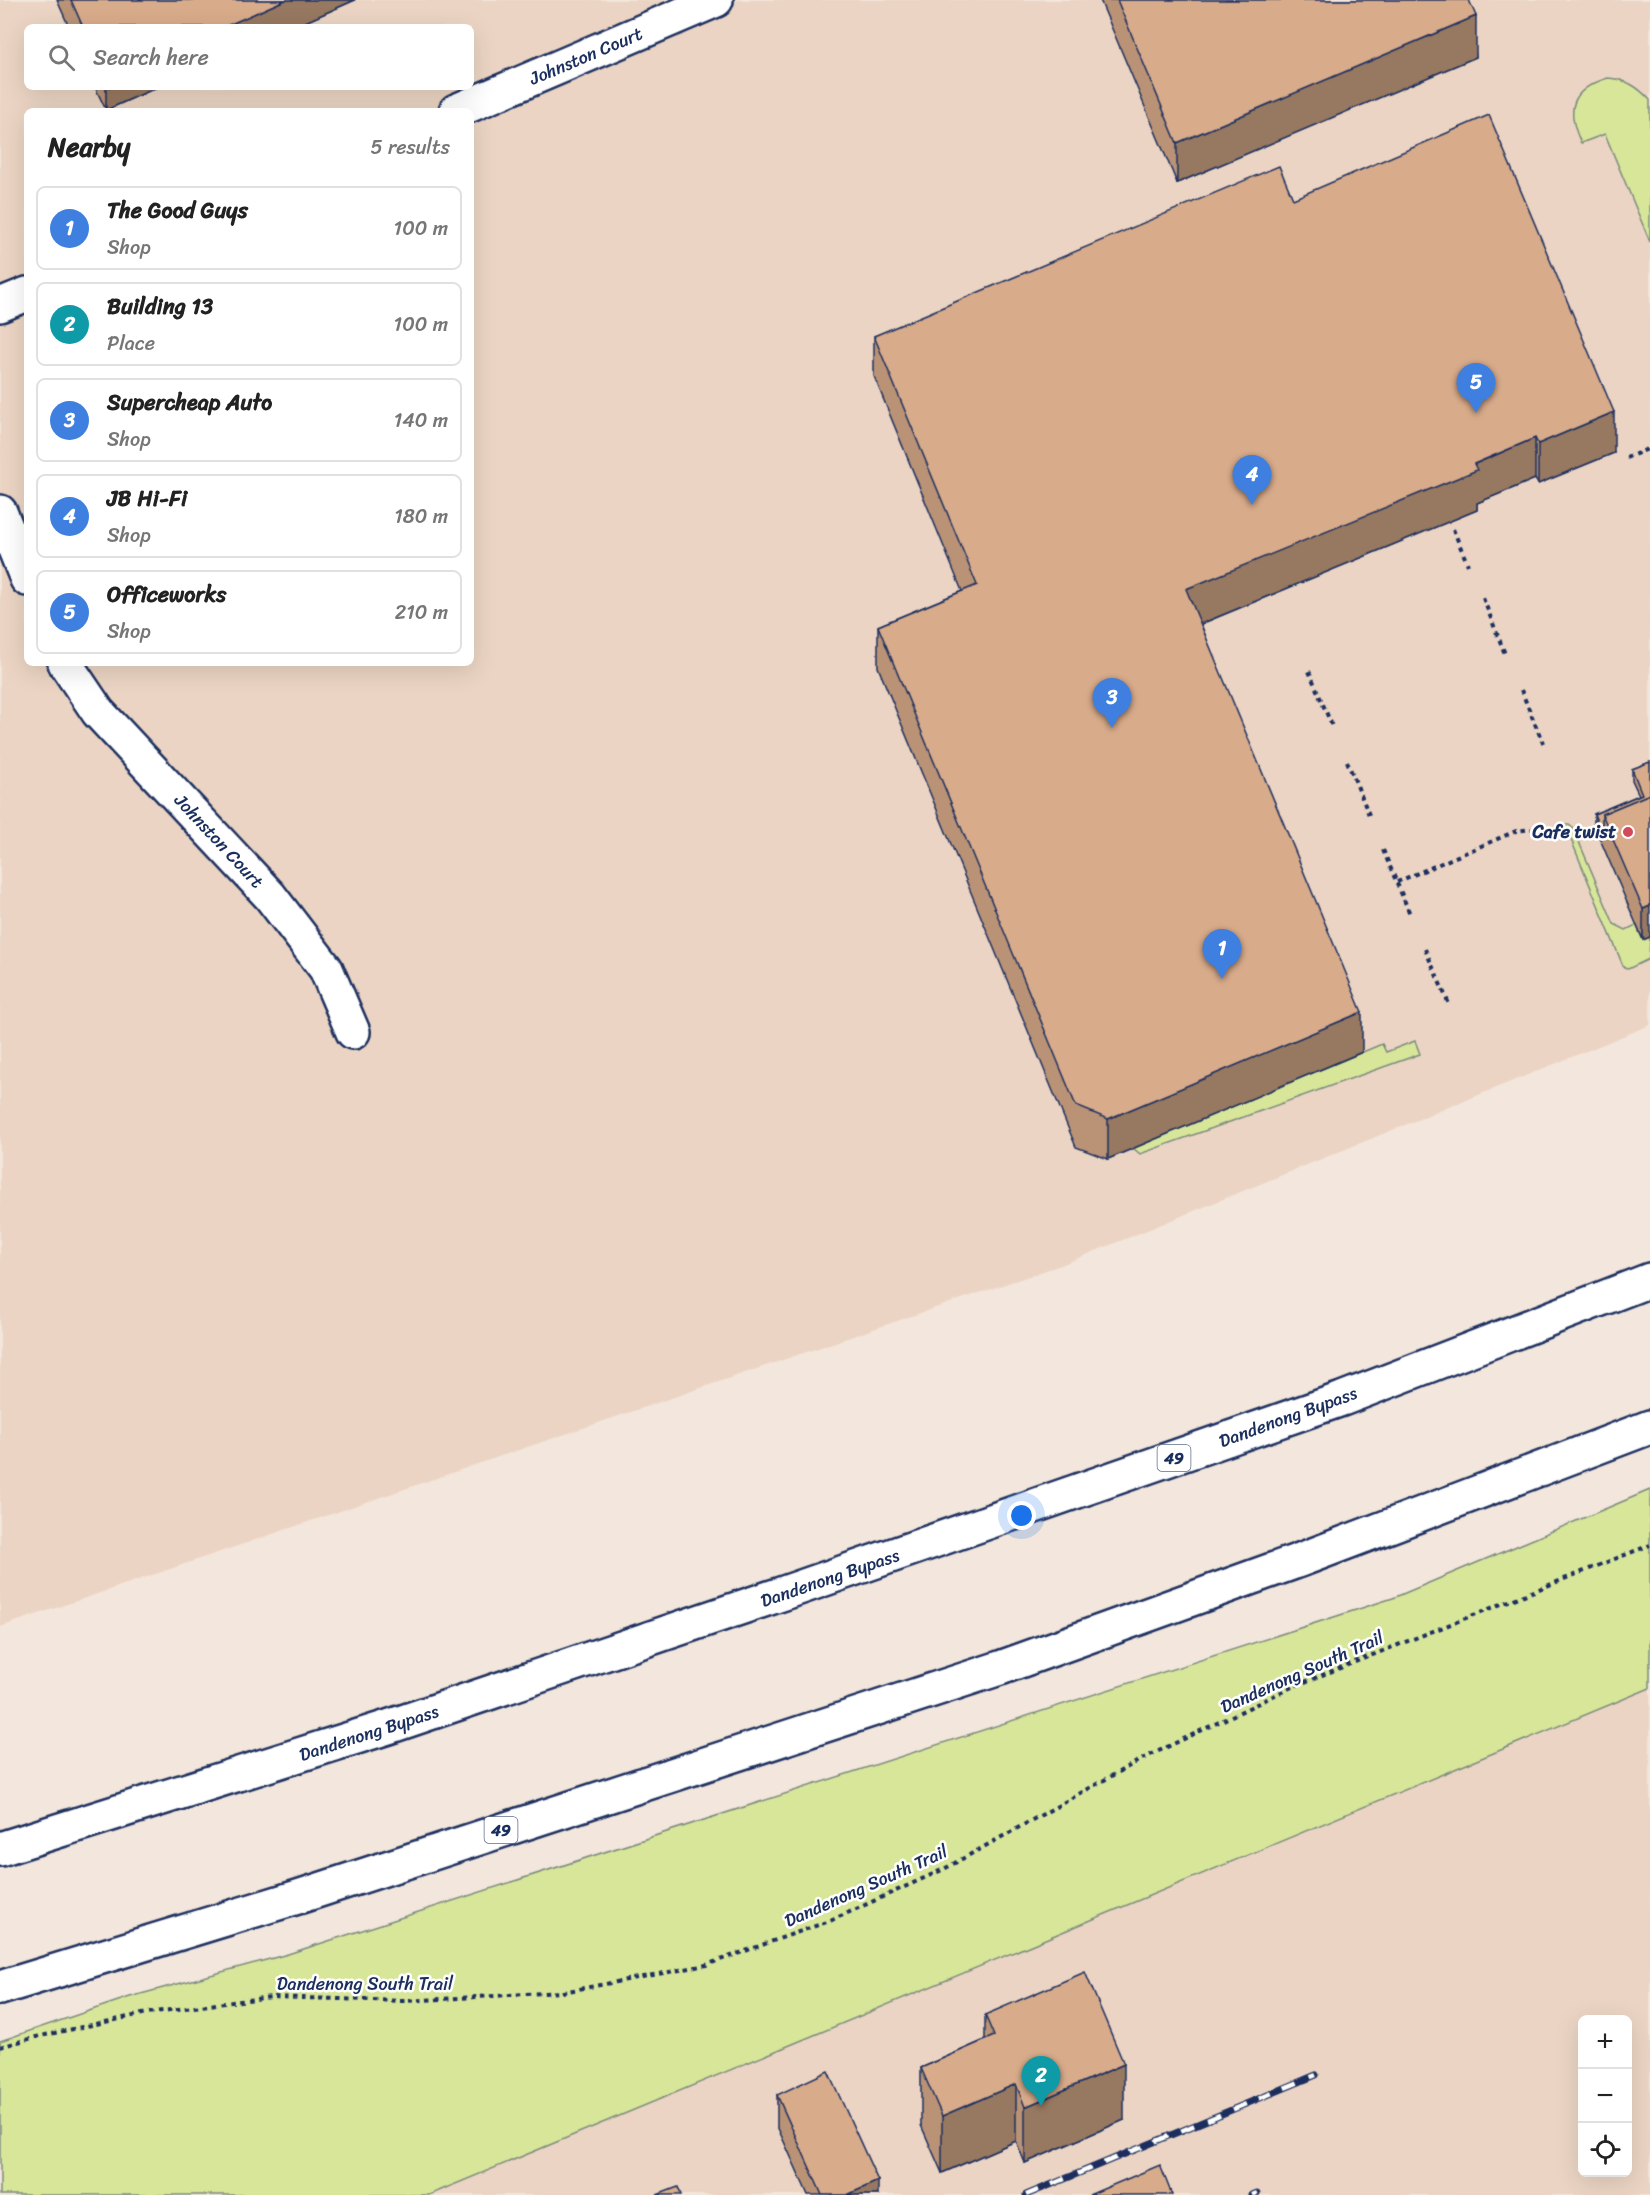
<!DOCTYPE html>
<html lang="en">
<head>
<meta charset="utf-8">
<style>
  body { margin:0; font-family:Sriracha,sans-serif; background:#f6f6f6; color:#222 }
  .controls { position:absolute; right:18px; bottom:18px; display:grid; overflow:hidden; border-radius:9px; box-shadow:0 6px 24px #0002 }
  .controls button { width:54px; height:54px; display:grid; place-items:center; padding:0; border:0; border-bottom:2px solid #e0e0e0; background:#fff; color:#222; font:30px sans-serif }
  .you { position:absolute; left:1022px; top:1516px; width:21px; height:21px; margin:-15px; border:4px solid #fff; border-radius:50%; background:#1a73e8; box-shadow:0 0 0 9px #1a73e833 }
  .badge { display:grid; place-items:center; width:39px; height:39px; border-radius:50%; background:#2563eb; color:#fff; font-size:20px; font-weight:700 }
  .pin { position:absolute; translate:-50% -50px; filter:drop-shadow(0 2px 3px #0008) }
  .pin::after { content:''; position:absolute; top:32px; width:21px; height:18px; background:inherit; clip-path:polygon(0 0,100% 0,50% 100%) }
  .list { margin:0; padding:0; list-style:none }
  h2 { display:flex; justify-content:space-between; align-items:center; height:78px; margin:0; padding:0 24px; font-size:26px }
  h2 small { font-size:20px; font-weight:400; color:#767676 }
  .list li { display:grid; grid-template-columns:39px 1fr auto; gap:18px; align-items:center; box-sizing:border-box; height:84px; margin:0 12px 12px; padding:0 12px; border:2px solid #e0e0e0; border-radius:9px }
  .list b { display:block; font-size:22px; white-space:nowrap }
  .list p { margin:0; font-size:20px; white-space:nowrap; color:#767676 }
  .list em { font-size:20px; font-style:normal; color:#767676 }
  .icon { flex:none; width:33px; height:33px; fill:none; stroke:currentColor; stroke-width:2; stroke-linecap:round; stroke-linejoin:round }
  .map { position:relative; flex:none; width:1650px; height:2195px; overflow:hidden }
  .search { position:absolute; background:#fff; box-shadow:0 6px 24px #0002; left:24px; top:24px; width:450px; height:66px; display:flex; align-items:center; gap:15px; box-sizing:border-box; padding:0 21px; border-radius:9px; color:#767676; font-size:22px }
  .panel { position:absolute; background:#fff; box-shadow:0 6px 24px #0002; left:24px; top:108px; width:450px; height:558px; border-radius:9px }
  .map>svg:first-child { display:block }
  .built { fill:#ebd4c3; fill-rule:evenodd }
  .green { fill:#d8e69a; stroke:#7a8a7c; stroke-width:1.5 }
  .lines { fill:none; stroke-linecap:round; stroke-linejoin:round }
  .minor-casing { stroke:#1b2f5e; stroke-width:38 }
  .highway-casing { stroke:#1b2f5e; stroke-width:38 }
  .path { stroke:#1b2f5e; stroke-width:4; stroke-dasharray:4.5 4.5; stroke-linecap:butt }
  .minor { stroke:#fff; stroke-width:33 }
  .highway { stroke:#fff; stroke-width:33 }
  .rail-casing { stroke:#1b2f5e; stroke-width:7 }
  .rail { stroke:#fff; stroke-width:4.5; stroke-dasharray:14; stroke-linecap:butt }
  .wall { fill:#ba9377; stroke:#1b2f5e; stroke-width:1.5 }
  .shaded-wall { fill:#977861; stroke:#1b2f5e; stroke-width:1.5 }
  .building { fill:#d8ab8a; stroke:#1b2f5e; stroke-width:1.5 }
  .poi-dot { fill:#d1495b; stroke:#fff; stroke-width:2 }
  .labels { text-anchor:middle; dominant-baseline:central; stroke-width:5; stroke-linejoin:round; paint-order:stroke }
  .shield { fill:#fff; stroke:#5f6d8e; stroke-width:1.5 }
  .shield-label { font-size:16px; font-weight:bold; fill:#1b2f5e }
  .street-label { font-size:18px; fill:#1b2f5e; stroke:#fff }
  .poi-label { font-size:18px; font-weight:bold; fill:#1b2f5e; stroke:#fff; text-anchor:end }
</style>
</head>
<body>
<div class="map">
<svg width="1650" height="2195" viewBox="0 0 1650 2195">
  <rect width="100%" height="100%" fill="#f3e6dc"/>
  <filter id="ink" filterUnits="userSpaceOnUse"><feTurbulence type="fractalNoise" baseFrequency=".0167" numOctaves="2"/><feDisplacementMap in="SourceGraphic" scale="12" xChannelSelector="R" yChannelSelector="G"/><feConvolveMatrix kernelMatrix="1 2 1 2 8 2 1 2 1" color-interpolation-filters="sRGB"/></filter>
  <g filter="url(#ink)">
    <g class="built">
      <path d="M0,0H1650V1025L1061,1265L0,1627ZM27,27H471V87H27ZM27,111H471V663H27Z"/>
      <path d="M1650,1688V2195H429ZM1582,2020H1628V2172H1582Z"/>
    </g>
    <g class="green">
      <path d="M1608,78C1626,79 1638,87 1650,100V242L1605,134L1581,143C1565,109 1571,89 1608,78Z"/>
      <polygon points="1565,825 1569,825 1573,828 1614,924 1626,930 1636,925 1643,940 1650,937 1649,959 1628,969 1624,968"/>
      <polygon points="1415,1041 1420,1054 1140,1154 1133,1148 1382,1044 1386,1052"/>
      <polygon points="1650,1490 1650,1688 429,2195 0,2195 0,2041 130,1997 288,1954 1393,1598"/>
    </g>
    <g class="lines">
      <defs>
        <g id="minor">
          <polyline points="456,111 716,0"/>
          <polyline points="0,305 27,294"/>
          <polyline points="0,512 27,579"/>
          <polyline points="65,663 98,712 270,896 326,969 353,1032"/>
        </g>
        <g id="highway">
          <polyline points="0,1849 388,1727 787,1592 1342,1399 1650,1280"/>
          <polyline points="0,1988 301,1896 1000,1668 1300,1560 1650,1427"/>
        </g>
      </defs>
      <use href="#minor" class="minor-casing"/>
      <use href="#highway" class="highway-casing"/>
      <g class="path">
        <polyline points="1626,458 1650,448"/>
        <polyline points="1453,529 1468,565"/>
        <polyline points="1483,598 1505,654"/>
        <polyline points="1309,671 1332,726"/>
        <polyline points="1521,690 1543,743"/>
        <polyline points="1347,761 1369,815"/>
        <polyline points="1383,850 1410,914"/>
        <polyline points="1397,882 1516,831 1531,829"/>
        <polyline points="1425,949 1449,1004"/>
        <polyline points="0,2047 36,2037 147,2013 271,1997 404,2001 563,1992 706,1965 832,1920 944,1869 1142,1759 1292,1687 1650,1545"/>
      </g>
      <use href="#minor" class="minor"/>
      <use href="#highway" class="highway"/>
      <defs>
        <g id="rail">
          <polyline points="1026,2195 1316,2075"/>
          <polyline points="1252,2195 1257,2193"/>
        </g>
      </defs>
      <use href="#rail" class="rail-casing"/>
      <use href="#rail" class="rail"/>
    </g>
    <g class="wall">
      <polygon points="57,0 355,0 294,27 69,27"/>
      <polygon points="1100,0 1469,0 1476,57 1177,183"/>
      <polygon points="95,87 158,87 106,110"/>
      <polygon points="1293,199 1614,453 1538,484 1535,479 1477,503 1477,510 1201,624 1362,1052 1108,1159 1076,1147 878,667 878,626 962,591 874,376 874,336"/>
      <polygon points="1650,762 1643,940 1594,825 1594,814 1639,795 1632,780 1632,769"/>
      <polygon points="985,2015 1124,2120 1025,2163 1016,2141 942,2173 921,2125 921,2068 985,2040"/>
      <polygon points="777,2095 878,2195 808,2195 777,2126"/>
    </g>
    <g class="shaded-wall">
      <polygon points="285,0 355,0 294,27 224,27"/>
      <polygon points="1476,16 1476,57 1177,183 1177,143"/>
      <polygon points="106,87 158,87 106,110"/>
      <polygon points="1614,412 1614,453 1538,484 1538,444"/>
      <polygon points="1535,438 1535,479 1477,503 1477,510 1186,630 1186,589"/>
      <polygon points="1650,906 1650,937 1643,940 1643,909"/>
      <polygon points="1362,1012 1362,1052 1108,1159 1108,1119"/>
      <polygon points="1124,2064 1124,2120 1025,2163 1025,2107"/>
      <polygon points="1016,2084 1016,2141 942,2173 942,2116"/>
      <polygon points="878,2181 878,2195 847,2195"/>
    </g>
    <g class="building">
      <polygon points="71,0 285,0 224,27 83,27"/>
      <polygon points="1117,0 1469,0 1476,16 1177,143"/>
      <polygon points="1489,115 1614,412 1538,444 1535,438 1474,464 1477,470 1186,589 1362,1012 1108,1119 1076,1106 878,626 977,585 874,336 1279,166 1293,199"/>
      <polygon points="1650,762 1650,794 1602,814 1602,834 1594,814 1642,794 1632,769"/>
      <polygon points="1650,794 1650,906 1643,909 1602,814"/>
      <polygon points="1085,1972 1124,2064 1025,2107 1016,2084 942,2116 921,2068 994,2036 985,2015"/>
      <polygon points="828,2071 878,2181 847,2195 822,2195 777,2095"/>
      <polygon points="1160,2165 1172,2195 1089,2195"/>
      <polygon points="678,2187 681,2195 657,2195"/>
    </g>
  </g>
  <circle class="poi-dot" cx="1628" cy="832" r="6"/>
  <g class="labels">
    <g class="shield">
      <rect x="1157.5" y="1445" width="33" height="26" rx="4.5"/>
      <rect x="484.5" y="1817" width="33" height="26" rx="4.5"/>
    </g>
    <g class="shield-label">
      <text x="1174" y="1458">49</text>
      <text x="501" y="1830">49</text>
    </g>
    <g class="street-label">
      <text transform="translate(586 56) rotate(-23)">Johnston Court</text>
      <text transform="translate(219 841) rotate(47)">Johnston Court</text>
      <text transform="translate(1288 1417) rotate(-20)">Dandenong Bypass</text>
      <text transform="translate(830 1578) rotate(-19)">Dandenong Bypass</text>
      <text transform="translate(1302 1672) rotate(-24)">Dandenong South Trail</text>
      <text transform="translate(369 1733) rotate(-18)">Dandenong Bypass</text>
      <text transform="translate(866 1886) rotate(-24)">Dandenong South Trail</text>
      <text x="365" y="1984">Dandenong South Trail</text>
    </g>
    <g class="poi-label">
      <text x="1616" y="832">Cafe twist</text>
    </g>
  </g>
</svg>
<div class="controls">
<button>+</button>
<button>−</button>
<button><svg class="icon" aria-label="locate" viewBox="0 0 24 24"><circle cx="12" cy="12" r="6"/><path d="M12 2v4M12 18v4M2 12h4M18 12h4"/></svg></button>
</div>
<div class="you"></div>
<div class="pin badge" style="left:1222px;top:979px;background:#3f7fe0">1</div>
<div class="pin badge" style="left:1041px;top:2106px;background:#0f9aa8">2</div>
<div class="pin badge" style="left:1112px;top:728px;background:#3f7fe0">3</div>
<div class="pin badge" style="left:1252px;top:505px;background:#3f7fe0">4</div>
<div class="pin badge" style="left:1476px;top:413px;background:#3f7fe0">5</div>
<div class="search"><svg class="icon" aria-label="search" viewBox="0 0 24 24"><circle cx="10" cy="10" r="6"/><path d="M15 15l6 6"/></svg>Search here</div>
<section class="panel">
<h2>Nearby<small>5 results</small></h2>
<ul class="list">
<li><span class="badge" style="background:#3f7fe0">1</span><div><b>The Good Guys</b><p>Shop</p></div><em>100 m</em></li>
<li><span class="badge" style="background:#0f9aa8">2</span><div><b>Building 13</b><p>Place</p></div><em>100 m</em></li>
<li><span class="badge" style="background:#3f7fe0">3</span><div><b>Supercheap Auto</b><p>Shop</p></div><em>140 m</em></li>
<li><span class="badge" style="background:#3f7fe0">4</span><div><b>JB Hi-Fi</b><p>Shop</p></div><em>180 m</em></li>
<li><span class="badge" style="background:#3f7fe0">5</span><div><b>Officeworks</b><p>Shop</p></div><em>210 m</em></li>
</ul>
</section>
</div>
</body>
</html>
